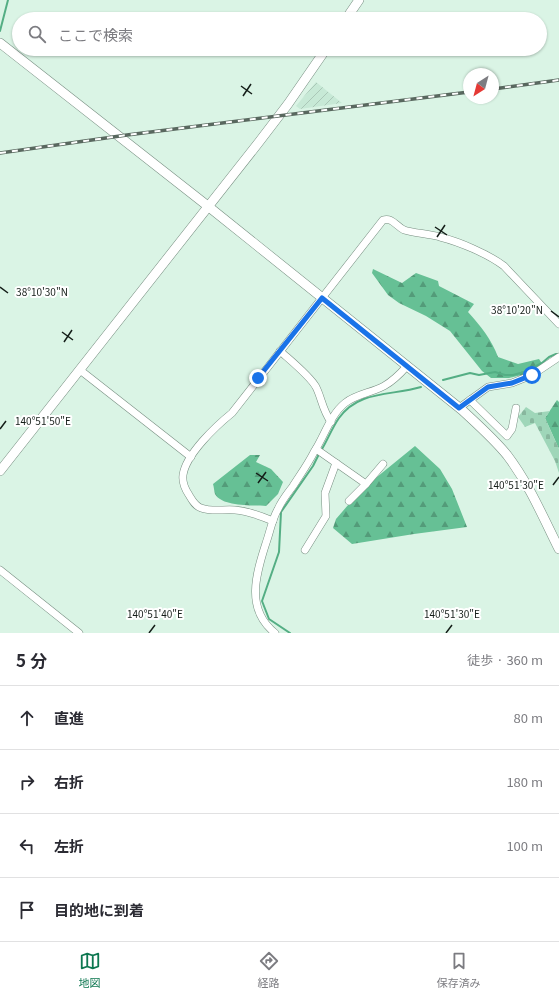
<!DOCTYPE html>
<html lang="ja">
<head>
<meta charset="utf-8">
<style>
  body { margin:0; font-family:Georgia,"Noto Sans JP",serif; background:#f7f7f7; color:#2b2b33 }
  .compass { position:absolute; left:463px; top:68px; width:36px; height:36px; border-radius:50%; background:#fff; box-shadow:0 1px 3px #0004; rotate:216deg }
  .stop { position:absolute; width:12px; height:12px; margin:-9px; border:3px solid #1a73e8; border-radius:50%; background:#fff }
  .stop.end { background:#1a73e8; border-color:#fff; box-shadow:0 1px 4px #0008 }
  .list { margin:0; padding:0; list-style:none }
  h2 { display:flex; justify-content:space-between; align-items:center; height:52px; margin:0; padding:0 16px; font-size:17px }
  h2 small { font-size:13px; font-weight:400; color:#7c7c81 }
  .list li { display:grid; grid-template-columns:26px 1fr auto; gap:12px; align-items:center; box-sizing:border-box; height:64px; padding:0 16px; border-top:1px solid #e1e1e2 }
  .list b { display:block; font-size:15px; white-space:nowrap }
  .list em { font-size:13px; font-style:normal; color:#7c7c81 }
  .icon { flex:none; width:22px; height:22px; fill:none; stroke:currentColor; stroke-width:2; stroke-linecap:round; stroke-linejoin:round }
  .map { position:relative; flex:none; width:559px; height:633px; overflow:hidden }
  .search { position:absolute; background:#fff; box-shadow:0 1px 3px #0004; left:12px; right:12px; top:12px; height:44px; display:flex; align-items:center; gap:10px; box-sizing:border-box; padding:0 14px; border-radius:22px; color:#7c7c81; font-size:15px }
  .sheet { height:308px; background:#fff }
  nav { display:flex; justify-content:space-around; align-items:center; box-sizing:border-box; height:56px; border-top:1px solid #e1e1e2; background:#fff; font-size:11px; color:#7c7c81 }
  nav a { display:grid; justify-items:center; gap:2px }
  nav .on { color:#0d7750 }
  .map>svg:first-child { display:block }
  .industrial { fill:url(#industrial-furrows) }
  .forest { fill:url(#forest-firs) }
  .cemetery { fill:url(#cemetery-stones) }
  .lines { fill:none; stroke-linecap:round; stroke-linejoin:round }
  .stream { stroke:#54ae84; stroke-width:2 }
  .minor-casing { stroke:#778e81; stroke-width:8 }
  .tertiary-casing { stroke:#778e81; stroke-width:10 }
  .minor { stroke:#fff; stroke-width:7 }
  .tertiary { stroke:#fff; stroke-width:9 }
  .rail-casing { stroke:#59685f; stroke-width:3.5 }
  .rail { stroke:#fff; stroke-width:2; stroke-dasharray:6; stroke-linecap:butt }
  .route { stroke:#1a73e8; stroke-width:5 }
  .ticks { fill:none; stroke:#141d18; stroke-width:1.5 }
  .ticks-label { font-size:10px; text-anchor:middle; fill:#141d18; stroke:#fff; stroke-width:4; stroke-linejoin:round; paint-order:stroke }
</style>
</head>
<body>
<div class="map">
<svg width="559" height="633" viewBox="0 0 559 633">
  <defs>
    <pattern id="industrial-furrows" width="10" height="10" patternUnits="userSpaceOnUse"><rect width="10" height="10" fill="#c7e9d6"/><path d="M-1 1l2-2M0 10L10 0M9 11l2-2" fill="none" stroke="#aac7b7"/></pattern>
    <pattern id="forest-firs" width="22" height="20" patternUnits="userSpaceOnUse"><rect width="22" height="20" fill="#66c095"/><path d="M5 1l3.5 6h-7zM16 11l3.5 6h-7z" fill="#539b79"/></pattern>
    <pattern id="cemetery-stones" width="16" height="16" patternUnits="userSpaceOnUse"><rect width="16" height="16" fill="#9fd6b9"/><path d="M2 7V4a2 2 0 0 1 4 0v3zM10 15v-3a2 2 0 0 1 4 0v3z" fill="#88b79e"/></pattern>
  </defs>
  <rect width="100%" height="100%" fill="#daf4e5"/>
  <polygon class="industrial" points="316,82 342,103 300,109 296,106"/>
  <g class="forest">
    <path d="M373,269L402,283L416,273L438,281L439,286L474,304L468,312C480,325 492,340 498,357L518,364L539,359L543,365L526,374L509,378H491L482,371L450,331L426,316L399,303L388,295L372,273Z"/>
    <polygon points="557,400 559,402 559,449 545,418"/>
    <polygon points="415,446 440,469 452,489 467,527 414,534 352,544 333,528 336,519 361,490"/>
    <path d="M250,455H260L256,462L271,469L283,482L278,494L266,506C253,505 222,507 215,494C214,491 214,487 213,484Z"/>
  </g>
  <polygon class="cemetery" points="526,407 535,413 550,411 545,418 559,449 559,473 555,461 535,423 525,427 518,417"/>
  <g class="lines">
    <g class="stream">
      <polyline points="0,31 8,0"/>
      <polyline points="443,380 470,373 479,375 495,372 505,375 513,375 524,372 542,363 549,357 556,354 559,354"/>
      <path d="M322,449C328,439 332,428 339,418C359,390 391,396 421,387"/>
      <polyline points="290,633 269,619 262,601 279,552 281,512 313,466 319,454"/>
    </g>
    <defs>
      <g id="minor">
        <path d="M280,351C290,360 310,376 316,387C322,399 322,409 331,422"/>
        <polyline points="80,370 191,457"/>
        <polyline points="470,400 507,436 512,429 516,408"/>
        <polyline points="459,408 488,387 512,383 532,375 559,357"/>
        <polyline points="316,449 366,484 383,464"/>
        <polyline points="349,501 366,484"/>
        <path d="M273,521C261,516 248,511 235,510C224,509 212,512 201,508C195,506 192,500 189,495C185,489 182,482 183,475C186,454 216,426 232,413L383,220C392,217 396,226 404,230C413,233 430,234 440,237C460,242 488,254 504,266L559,324"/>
        <polyline points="305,550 326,516 325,493 336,463"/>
        <polyline points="0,570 79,633"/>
        <path d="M275,633C245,609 256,574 266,543C270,532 272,519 278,509C282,500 288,493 293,486C300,475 308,464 314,452C324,437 330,415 345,403C356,394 371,393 384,386C393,381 400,374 407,366"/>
      </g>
      <g id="tertiary">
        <polyline points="346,19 359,0"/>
        <path d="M0,43L209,207L462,410C477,424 494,439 507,455C529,484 543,517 559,549"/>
        <polyline points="0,471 259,142 288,104 326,49"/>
      </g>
    </defs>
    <use href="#minor" class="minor-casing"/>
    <use href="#tertiary" class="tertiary-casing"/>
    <use href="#minor" class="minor"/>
    <use href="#tertiary" class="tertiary"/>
    <defs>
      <g id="rail">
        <polyline points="493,89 559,80"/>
        <polyline points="0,153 127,135 469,92"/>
      </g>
    </defs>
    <use href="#rail" class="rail-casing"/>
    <use href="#rail" class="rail"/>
  </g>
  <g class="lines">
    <polyline class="route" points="258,378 322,298 459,408 488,387 512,383 532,375"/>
  </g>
  <path class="ticks" d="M241,86L252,94M243,96L251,84M435,227L447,235M437,237L445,225M0,287L8,293M551,311L559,317M62,332L73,340M64,342L72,330M0,429L6,421M256,473L268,481M258,483L266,472M553,485L559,477M149,633L155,625M446,633L452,625"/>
  <g class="ticks-label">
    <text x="42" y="296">38°10'30"N</text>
    <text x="517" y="314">38°10'20"N</text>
    <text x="43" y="425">140°51'50"E</text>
    <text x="516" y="489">140°51'30"E</text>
    <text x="155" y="618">140°51'40"E</text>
    <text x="452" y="618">140°51'30"E</text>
  </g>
</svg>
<svg class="compass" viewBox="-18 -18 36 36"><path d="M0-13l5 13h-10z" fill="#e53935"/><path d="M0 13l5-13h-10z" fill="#7c7c81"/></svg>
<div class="stop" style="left:532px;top:375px"></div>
<div class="stop end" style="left:258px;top:378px"></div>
<div class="search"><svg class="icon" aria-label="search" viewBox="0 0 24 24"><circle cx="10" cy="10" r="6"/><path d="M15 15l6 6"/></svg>ここで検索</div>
</div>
<section class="sheet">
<h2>5 分<small>徒歩 · 360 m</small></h2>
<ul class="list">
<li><svg class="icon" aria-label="ahead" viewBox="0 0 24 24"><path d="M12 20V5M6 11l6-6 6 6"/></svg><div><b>直進</b></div><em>80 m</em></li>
<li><svg class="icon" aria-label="right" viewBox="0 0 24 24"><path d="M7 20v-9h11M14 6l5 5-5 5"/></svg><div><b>右折</b></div><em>180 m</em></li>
<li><svg class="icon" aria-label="left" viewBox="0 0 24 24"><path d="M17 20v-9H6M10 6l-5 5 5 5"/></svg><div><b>左折</b></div><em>100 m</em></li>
<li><svg class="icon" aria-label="arrive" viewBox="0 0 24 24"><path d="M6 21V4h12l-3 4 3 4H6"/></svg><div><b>目的地に到着</b></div></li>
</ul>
</section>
<nav>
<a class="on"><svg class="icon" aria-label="map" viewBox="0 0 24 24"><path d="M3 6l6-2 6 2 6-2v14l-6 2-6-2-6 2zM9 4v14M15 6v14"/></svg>地図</a>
<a><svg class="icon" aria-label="directions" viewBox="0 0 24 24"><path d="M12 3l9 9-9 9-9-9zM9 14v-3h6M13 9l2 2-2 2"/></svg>経路</a>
<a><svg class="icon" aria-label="saved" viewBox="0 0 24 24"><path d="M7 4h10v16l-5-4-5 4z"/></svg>保存済み</a>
</nav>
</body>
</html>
